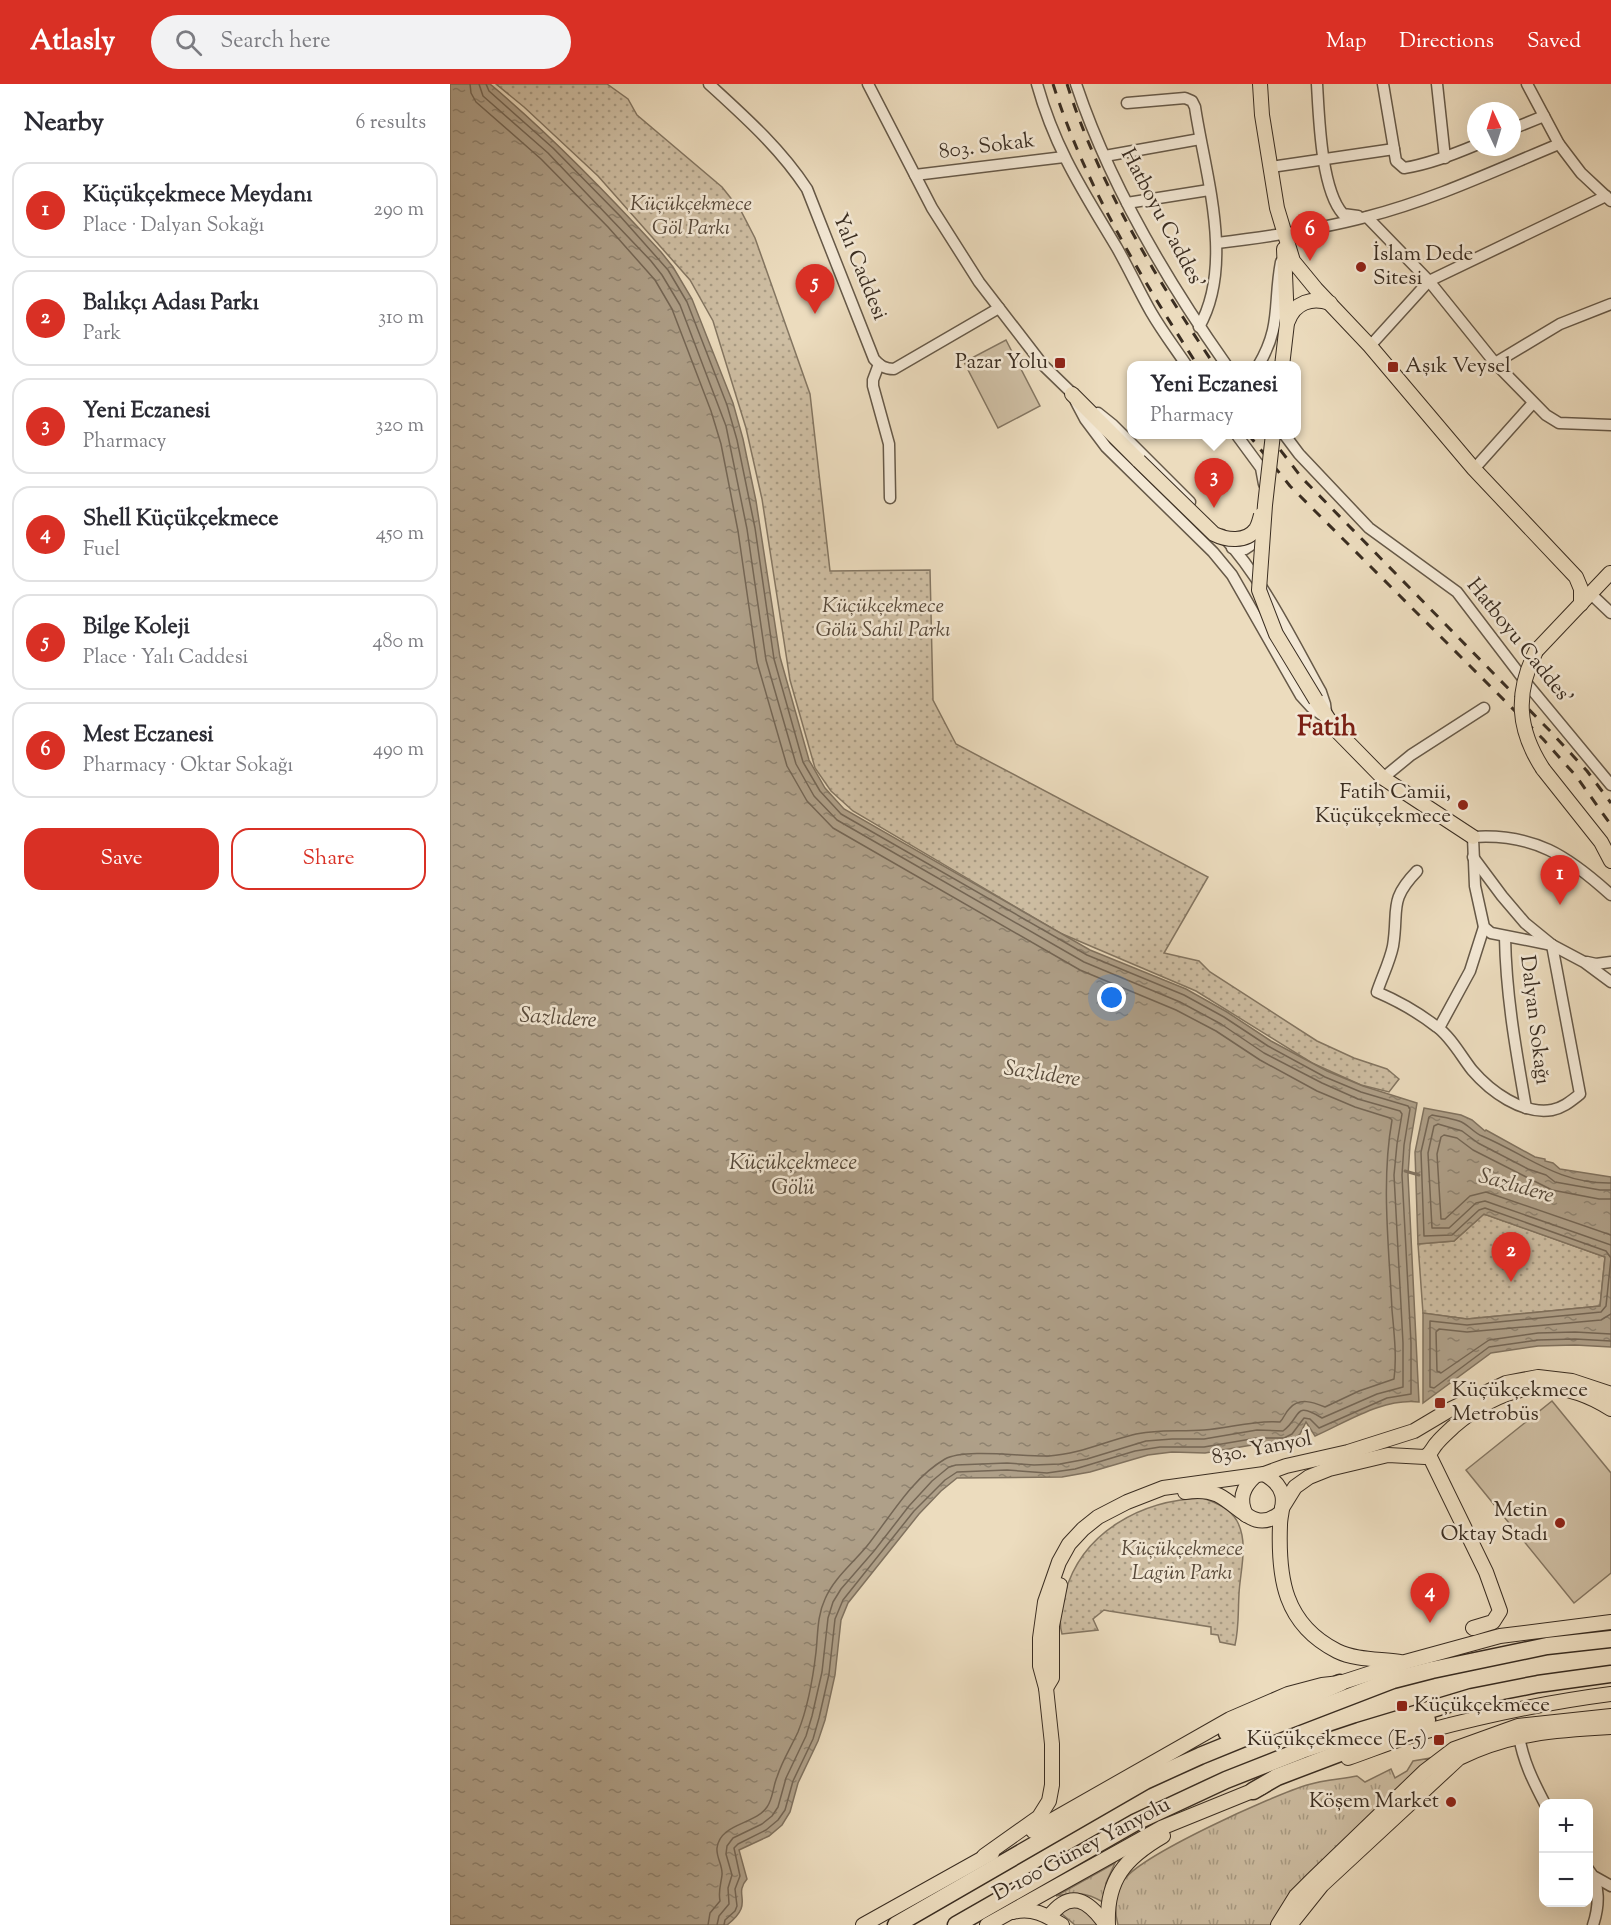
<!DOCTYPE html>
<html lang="en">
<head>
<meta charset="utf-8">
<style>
  body { margin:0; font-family:"Sorts Mill Goudy",serif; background:#f2f2f3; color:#2b2b33 }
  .controls { position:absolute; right:18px; bottom:18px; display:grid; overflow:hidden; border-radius:12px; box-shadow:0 6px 24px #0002 }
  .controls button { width:54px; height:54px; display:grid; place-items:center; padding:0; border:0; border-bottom:2px solid #e1e1e2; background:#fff; color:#2b2b33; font:30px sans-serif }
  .compass { position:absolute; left:1017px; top:18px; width:54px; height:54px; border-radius:50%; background:#fff; box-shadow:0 6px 24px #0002; rotate:356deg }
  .you { position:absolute; left:662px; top:914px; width:21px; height:21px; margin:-15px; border:4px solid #fff; border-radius:50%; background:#1a73e8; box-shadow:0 0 0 9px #1a73e833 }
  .badge { display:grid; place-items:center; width:39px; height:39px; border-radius:50%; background:#d93025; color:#fff; font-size:20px; font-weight:700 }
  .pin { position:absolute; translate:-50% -50px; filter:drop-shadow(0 2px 3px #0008) }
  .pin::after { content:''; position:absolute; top:32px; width:21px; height:18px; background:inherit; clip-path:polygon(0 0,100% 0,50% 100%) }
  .popup { position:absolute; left:677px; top:277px; width:174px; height:78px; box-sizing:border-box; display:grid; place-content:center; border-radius:12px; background:#fff; filter:drop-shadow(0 2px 4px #0005); font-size:20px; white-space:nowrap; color:#7c7c81 }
  .popup b { font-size:22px; color:#2b2b33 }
  .popup::after { content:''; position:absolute; left:50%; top:100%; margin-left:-12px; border:12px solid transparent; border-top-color:#fff }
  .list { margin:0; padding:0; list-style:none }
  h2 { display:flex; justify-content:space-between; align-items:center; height:78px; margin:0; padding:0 24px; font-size:26px }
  h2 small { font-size:20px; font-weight:400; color:#7c7c81 }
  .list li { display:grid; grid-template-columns:39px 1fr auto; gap:18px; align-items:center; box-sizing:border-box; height:96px; margin:0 12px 12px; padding:0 12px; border:2px solid #e1e1e2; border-radius:18px }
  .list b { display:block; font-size:22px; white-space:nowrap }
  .list p { margin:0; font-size:20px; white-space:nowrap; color:#7c7c81 }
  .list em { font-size:20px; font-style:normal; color:#7c7c81 }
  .actions { display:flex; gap:12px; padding:18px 24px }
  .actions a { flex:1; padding:14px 0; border:2px solid #d93025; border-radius:18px; text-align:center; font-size:21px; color:#d93025 }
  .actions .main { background:#d93025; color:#fff }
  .icon { flex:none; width:33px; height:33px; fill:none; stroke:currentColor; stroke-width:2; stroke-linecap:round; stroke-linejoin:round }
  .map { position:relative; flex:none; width:1161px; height:1841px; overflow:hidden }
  header { display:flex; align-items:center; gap:36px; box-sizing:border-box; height:84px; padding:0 30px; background:#d93025; color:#fff }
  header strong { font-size:28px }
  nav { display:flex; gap:33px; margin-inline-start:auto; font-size:21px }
  .search { width:420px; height:54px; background:#f2f2f3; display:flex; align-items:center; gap:15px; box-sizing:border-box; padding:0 21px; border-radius:33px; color:#7c7c81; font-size:22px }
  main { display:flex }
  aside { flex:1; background:#fff }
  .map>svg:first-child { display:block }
  .grass { fill:url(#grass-tufts); stroke:#847662; stroke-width:1.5 }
  .park { fill:url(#park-dots); stroke:#847662; stroke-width:1.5 }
  .pitch { fill:#cebea3; stroke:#847662; stroke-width:1.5 }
  .water { fill:url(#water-ripples); stroke:#80725f; stroke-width:1.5 }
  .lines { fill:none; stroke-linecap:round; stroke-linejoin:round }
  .shore { stroke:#746655; stroke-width:1.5 }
  .stream { stroke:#80725f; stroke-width:3 }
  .minor-casing { stroke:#665948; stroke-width:13 }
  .major-casing { stroke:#3a2d21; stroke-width:16 }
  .highway-casing { stroke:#3a2d21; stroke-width:19 }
  .minor { stroke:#f3e8d5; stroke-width:10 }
  .major { stroke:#ecdcbe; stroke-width:14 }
  .highway { stroke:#ecdcbe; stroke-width:16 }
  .rail { stroke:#3a2d21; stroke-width:3; stroke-dasharray:10 10; stroke-linecap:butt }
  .major-bridge-casing { stroke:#3a2d21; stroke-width:16; stroke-linecap:butt }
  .major-bridge { stroke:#ecdcbe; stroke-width:14 }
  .poi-dot { fill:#8f2418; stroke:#f3e8d5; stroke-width:2 }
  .labels { text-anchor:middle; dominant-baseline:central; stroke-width:5; stroke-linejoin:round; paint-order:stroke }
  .street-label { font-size:21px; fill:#3a2d21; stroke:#f3e8d5 }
  .park-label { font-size:21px; font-style:italic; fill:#584a3b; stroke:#f3e8d5 }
  .poi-label { font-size:21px; fill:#3a2d21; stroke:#f3e8d5; text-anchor:end }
  .water-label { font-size:22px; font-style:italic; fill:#574a3b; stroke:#f3e8d5 }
  .district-label { font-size:27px; font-weight:bold; fill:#7a1f14; stroke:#f3e8d5 }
</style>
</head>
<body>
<header>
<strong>Atlasly</strong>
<div class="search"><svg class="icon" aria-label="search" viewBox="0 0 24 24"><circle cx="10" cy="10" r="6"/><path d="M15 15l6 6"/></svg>Search here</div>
<nav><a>Map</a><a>Directions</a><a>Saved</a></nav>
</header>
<main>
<aside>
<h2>Nearby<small>6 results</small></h2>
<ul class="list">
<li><span class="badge">1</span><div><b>Küçükçekmece Meydanı</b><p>Place · Dalyan Sokağı</p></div><em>290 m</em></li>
<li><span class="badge">2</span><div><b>Balıkçı Adası Parkı</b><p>Park</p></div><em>310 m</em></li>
<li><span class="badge">3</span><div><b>Yeni Eczanesi</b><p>Pharmacy</p></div><em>320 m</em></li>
<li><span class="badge">4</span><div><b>Shell Küçükçekmece</b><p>Fuel</p></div><em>450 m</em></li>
<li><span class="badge">5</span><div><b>Bilge Koleji</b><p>Place · Yalı Caddesi</p></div><em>480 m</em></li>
<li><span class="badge">6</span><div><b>Mest Eczanesi</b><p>Pharmacy · Oktar Sokağı</p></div><em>490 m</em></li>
</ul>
<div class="actions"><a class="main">Save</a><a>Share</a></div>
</aside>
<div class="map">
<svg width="1161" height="1841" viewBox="0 0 1161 1841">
  <defs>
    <pattern id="grass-tufts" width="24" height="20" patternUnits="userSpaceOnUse" patternTransform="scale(1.5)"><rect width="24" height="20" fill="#cebea3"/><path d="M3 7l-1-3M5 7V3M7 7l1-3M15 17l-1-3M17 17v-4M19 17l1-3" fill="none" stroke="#a89b84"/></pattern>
    <pattern id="park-dots" width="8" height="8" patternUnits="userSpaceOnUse" patternTransform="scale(1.5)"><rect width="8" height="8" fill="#cebea3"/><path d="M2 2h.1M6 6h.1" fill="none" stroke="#a89b84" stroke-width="1.8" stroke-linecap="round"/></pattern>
    <pattern id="water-ripples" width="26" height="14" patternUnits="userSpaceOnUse" patternTransform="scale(1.5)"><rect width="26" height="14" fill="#afa089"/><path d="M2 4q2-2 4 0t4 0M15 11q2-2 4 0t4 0" fill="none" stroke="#8f8370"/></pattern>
  </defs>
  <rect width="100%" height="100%" fill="#ecdcbe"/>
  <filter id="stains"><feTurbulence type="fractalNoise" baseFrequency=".00333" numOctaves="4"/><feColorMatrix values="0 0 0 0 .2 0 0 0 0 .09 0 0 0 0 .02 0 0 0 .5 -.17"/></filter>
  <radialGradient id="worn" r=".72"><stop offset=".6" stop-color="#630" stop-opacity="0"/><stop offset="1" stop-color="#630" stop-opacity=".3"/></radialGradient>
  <g class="grass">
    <path d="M981,1674L849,1800L821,1841H668C664,1826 665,1810 673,1797C690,1771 824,1711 857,1701C873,1696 891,1695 907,1692L915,1698L941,1685L945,1694L957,1687L963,1677Z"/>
    <path d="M665,1779L656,1799L653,1818C635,1808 627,1808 606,1812Z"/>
    <polygon points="618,1823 631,1823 649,1841 625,1841 612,1830 613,1827"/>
  </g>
  <g class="park">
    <polygon points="46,0 157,0 178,15 187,31 272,103 291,127 305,154 360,310 380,487 480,486 483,616 506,660 758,793 714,869 749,877 760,888 867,957 904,974 937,985 949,995 939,1008 911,1001 862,979 746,907 610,849 403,727 381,707 365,684 340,596 312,415 296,344 263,237 240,196 148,92 74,23"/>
    <polygon points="1034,1130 1155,1173 1150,1222 1017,1235 973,1229 968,1160 1004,1157"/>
    <path d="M753,1414C766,1419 780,1424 787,1437C799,1459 790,1487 789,1510C788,1527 789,1544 785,1561L770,1558L768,1551L761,1550V1543L659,1527L654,1526L643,1535L648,1546L612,1550C608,1537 611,1523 615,1509C632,1448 691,1416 753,1414Z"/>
  </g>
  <g class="pitch">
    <polygon points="556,256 590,322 548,344 514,278"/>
    <polygon points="1102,1317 1161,1389 1161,1489 1124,1519 1016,1386"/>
  </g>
  <g class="water">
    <path d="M0,0H40C101,51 157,109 211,168L223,183L242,215L283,319L293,355L306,417L330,573L359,676L375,704L394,725L640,866L736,905L777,928L821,957L877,987L913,1002L967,1019L960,1061L958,1091L969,1318C932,1314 897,1338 865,1352L856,1338L850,1350L836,1361L808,1360L755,1369L722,1368L698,1371L640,1388L612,1393L507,1394L491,1407L469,1430L398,1519L391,1536L385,1591L375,1636L368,1657L348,1699L340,1728L332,1741L319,1752L289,1766L297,1795C282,1812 306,1818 277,1841H0Z"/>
    <polygon points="974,1024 1011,1031 1022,1036 1035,1047 1036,1046 1085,1073 1095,1075 1095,1077 1103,1079 1110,1085 1161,1093 1161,1263 1125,1261 1088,1262 1041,1269 973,1319 973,1229 1017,1235 1150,1222 1155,1173 1034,1130 1004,1157 968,1160 965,1068"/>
  </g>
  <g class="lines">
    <g class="shore">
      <path d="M20,0L21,9L26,18L91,75L158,143L205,196L222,225L261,327L271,360L288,447L307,578L337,682L357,717L383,744L630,886L726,926L766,947L810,976L867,1007L905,1023L940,1034L942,1036C931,1098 939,1163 942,1226C944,1248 947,1273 944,1295L909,1307L875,1323C863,1318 849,1313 839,1325C835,1329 834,1334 830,1338C804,1336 780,1344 754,1346C729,1348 706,1345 682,1351C654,1358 629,1370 599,1372C575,1373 515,1364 495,1375C461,1395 441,1432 417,1462C403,1479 384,1494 375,1515C367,1532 368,1550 366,1568C363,1594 358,1623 348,1648C341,1663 332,1677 327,1693C323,1702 323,1715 317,1723C305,1741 270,1739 267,1764C266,1773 273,1782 272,1791C271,1800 268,1807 270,1817L260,1829L258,1841"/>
      <path d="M29,0L33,12L98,69L201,177L212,191L230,221L276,342L297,445L316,576L346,680L364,712L387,736L634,878L730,918L771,940L814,969L872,999L908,1015L950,1027L952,1030L947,1060L944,1091L953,1259V1303L927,1310L872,1334C843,1316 852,1333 833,1347L807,1346L754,1355H722L696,1357L637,1375L610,1380L584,1381L557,1379L506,1381L499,1383L482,1397L459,1422L424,1467L391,1505L383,1518L378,1534L372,1588L362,1632L356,1652L336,1694L328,1723L322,1732L312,1740L283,1754L277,1762L276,1770L282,1791L278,1804L279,1820L269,1832L267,1841"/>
      <polyline points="36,0 39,7 103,64 170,132 218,186 237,218 277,321 287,356 305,444 324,575 353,678 370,707 391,730 637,871 734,911 774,933 818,962 875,993 911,1008 958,1022 960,1025 954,1061 952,1091 961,1259 961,1310 937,1314 869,1344 860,1335 854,1334 842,1350 834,1354 807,1354 754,1363 710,1363 685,1367 625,1385 597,1389 557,1386 507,1388 495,1396 464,1427 393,1516 385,1535 379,1590 369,1634 363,1655 343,1697 335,1726 328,1736 316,1746 288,1760 284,1764 290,1792 285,1805 287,1822 285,1827 275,1836 274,1841"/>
      <path d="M1161,1099C1108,1100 1077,1071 1032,1052C1024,1049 1018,1040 1009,1037C1000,1034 991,1033 982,1031L979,1033L971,1068L974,1152L1002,1151L1029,1126L1035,1124L1156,1167L1161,1174L1156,1222L1151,1228L1017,1241L980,1237V1303L984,1304L1039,1263L1088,1256L1125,1255L1161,1257"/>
      <polyline points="1161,1106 1150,1106 1105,1098 1096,1091 1078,1085 1028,1059 1012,1047 988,1040 984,1042 978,1069 982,1144 999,1144 1026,1119 1035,1117 1161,1161"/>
      <polyline points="1161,1115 1149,1115 1102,1106 1023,1066 1007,1054 994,1051 991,1053 987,1070 991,1135 995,1135 1020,1112 1036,1108 1161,1151"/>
      <polyline points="1161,1230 1151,1236 1017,1248 989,1245 986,1248 987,1287 991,1289 1039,1256 1088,1249 1125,1248 1161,1250"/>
    </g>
    <polyline class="stream" points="955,1087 969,1091"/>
    <defs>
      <g id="minor">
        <path d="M259,0C295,33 330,64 357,105L424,275C430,282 435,285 444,285L549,224"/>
        <polyline points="418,0 482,124 529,198 593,281 628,315"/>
        <path d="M587,0C605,65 633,107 667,164C679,185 689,207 701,228C712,247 725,264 737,282"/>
        <path d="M626,0C659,99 717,197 777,282"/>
        <path d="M867,0C869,33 871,106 893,130L908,132"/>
        <path d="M933,0L946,77L954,84C979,80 1002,71 1026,61"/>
        <polyline points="987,0 995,74"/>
        <polyline points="1077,0 1109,60 1131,89 1161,117"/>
        <path d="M677,19L735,14L742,17L745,23C755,90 785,180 749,243"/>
        <polyline points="1062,45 1094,32"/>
        <polyline points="655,72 750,55"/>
        <polyline points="821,83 944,65"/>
        <polyline points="465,91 614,73"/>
        <polyline points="677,119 759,106"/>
        <polyline points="917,133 979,197 1045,279 1096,331 1109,339 1161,341"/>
        <path d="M767,159C817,153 867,146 916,133C983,116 1046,86 1109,60"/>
        <polyline points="920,262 979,197 1156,112"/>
        <polyline points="1045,279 1110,240 1161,220"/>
        <polyline points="429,280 423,296 423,302 439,360 440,414"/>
        <path d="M808,282C832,242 823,220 831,178"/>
        <polyline points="626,318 635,335 656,363 763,468 782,491 851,612 861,623 876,634"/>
        <polyline points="648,329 663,341 740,418"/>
        <polyline points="786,350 811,384 814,400"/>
        <polyline points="834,350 849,370 919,444 1007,508 1078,601 1161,701"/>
        <polyline points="1024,385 1083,319"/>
        <path d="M772,451C813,495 842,556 871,608L875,620L876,628"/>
        <polyline points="782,464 795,465 801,461 810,448"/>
        <polyline points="1141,510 1161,529"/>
        <polyline points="933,694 961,671 1034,624"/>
        <polyline points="1023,773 1052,812 1075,839 1102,861 1134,878 1161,898"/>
        <path d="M967,787C938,817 949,825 943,862C940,877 932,893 927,908C948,917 969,929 987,943C1001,953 1011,972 1022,986C1040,1007 1072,1031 1102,1026C1113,1024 1121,1017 1130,1010L1102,861"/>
        <path d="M1055,853C1056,911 1066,967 1076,1024"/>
        <path d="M1102,861L1041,849L1034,843L1025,802L1023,753C1084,749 1118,772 1161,811"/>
        <polyline points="1137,878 1146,880 1161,878"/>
        <polyline points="989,944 1020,887 1034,843"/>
        <path d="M1069,1652C1073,1677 1083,1697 1095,1720"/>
        <path d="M1138,1785C1151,1800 1149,1823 1143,1841"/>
        <polyline points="1145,1793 1161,1802"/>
      </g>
      <g id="major">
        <polyline points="810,0 812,31 827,124 843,177 866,205 920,262 1024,385 1126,493 1131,505 1131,520"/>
        <path d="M838,237C845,218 862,213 880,219"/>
        <polyline points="832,282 837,239 834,165"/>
        <polyline points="622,310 689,377"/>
        <polyline points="1086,567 1160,489"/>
        <polyline points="866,616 885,645 933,694 1023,753"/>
        <polyline points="1093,685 1151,758 1161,777"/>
        <polyline points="979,1371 1036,1488 1050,1527 1043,1538 1023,1544"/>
        <path d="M814,1390C821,1394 830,1401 832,1410C835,1419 830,1431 830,1441C828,1494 834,1540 887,1567C905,1576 929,1575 950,1578"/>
        <path d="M735,1408C747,1406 757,1406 768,1411C790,1422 805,1450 830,1429"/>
        <path d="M832,1424L845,1403L859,1393L879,1385L938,1371L975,1373C982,1369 982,1364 987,1359C992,1353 998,1348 1003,1343C1053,1300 1105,1289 1161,1325"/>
        <path d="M796,1431C788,1415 793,1403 805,1392"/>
        <polyline points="596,1604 602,1594 602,1542 610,1501"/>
        <path d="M898,1674C924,1665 950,1654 977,1647C1037,1631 1099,1618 1161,1610"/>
        <polyline points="583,1747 780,1635 838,1610 872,1601 890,1599 955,1578 1050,1552 1161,1538"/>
        <polyline points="534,1772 589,1733 599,1717 602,1701 602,1660 596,1604 590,1582 590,1554 595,1518 609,1478 619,1460 633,1445 648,1433 677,1418 713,1404 814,1390 836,1382 898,1368 964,1347 1001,1325 1056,1299 1088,1293 1122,1297 1161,1310"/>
        <path d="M563,1828C582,1823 596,1831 612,1841"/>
        <path d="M599,1833C621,1804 639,1817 656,1841"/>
        <polyline points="413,1841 542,1769"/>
        <polyline points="537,1841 711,1744 812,1703"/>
        <path d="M658,1841C656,1796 675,1774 713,1752"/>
        <polyline points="828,1841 846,1812 863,1795 975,1687 1004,1665 1068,1642 1161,1632"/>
        <path d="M840,1841L872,1801L1009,1674C1059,1649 1106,1646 1161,1643"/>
      </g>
      <g id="highway">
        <polyline points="777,1649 890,1599"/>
        <polyline points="803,1707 827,1693 977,1636"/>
        <polyline points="446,1841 695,1697 750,1672 831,1639 943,1596 982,1586 1097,1562 1161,1555"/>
        <polyline points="506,1841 686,1738 776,1696 852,1666 909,1647 1022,1613 1088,1600 1161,1590"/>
      </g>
    </defs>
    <use href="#minor" class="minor-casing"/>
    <use href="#major" class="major-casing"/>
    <use href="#highway" class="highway-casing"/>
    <use href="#minor" class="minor"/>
    <use href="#major" class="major"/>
    <use href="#highway" class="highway"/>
    <g class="rail">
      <path d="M603,0C635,101 690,192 748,282"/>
      <path d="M617,0C649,101 706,194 765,282"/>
      <polyline points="798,350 840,402 1093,655 1126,692 1161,741"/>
      <polyline points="818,350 852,394 1101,648 1137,687 1161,719"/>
    </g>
    <defs>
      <g id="major-bridge">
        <polyline points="823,350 815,421 809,506 826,550 866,616"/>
        <path d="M689,377L764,450C776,456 796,459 806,445C808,442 810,435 811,431"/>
        <path d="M1086,567C1065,609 1067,645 1093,685"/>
      </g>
    </defs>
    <use href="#major-bridge" class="major-bridge-casing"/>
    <use href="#major-bridge" class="major-bridge"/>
  </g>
  <g class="poi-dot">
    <circle cx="911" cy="183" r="6"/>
    <rect x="604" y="273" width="12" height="12" rx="3"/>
    <rect x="937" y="277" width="12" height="12" rx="3"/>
    <circle cx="1013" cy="721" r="6"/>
    <rect x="984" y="1313" width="12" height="12" rx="3"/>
    <circle cx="1110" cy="1439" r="6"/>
    <rect x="946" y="1616" width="12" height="12" rx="3"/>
    <rect x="983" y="1650" width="12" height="12" rx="3"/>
    <circle cx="1001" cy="1718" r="6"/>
  </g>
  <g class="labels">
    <g class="street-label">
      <text transform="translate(537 63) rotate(-7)">803. Sokak</text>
      <text transform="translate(712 135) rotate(62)">Hatboyu Caddes'</text>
      <text transform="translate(409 183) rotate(68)">Yalı Caddesi</text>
      <text transform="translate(1069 558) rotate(51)">Hatboyu Caddes'</text>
      <text transform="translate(1084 936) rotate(83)">Dalyan Sokağı</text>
      <text transform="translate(812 1365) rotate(-11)">830. Yanyol</text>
      <text transform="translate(632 1766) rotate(-28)">D-100 Güney Yanyolu</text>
    </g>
    <g class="park-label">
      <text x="241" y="121">Küçükçekmece<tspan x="241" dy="24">Göl Parkı</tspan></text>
      <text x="433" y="523">Küçükçekmece<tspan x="433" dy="24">Gölü Sahil Parkı</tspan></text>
      <text x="732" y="1466">Küçükçekmece<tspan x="732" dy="24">Lagün Parkı</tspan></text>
    </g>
    <g class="poi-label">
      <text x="923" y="171" text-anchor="start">İslam Dede<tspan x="923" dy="24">Sitesi</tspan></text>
      <text x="598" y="279">Pazar Yolu</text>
      <text x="955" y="283" text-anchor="start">Aşık Veysel</text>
      <text x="1001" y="709">Fatih Camii,<tspan x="1001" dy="24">Küçükçekmece</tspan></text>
      <text x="1002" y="1307" text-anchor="start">Küçükçekmece<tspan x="1002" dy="24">Metrobüs</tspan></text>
      <text x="1098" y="1427">Metin<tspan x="1098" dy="24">Oktay Stadı</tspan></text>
      <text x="964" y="1622" text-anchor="start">Küçükçekmece</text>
      <text x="977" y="1656">Küçükçekmece (E-5)</text>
      <text x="989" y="1718">Köşem Market</text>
    </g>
    <g class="water-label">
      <text transform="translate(108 935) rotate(4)">Sazlıdere</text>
      <text transform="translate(592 991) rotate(9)">Sazlıdere</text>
      <text x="343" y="1080">Küçükçekmece<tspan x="343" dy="25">Gölü</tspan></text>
      <text transform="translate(1066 1103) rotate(16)">Sazlıdere</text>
    </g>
    <g class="district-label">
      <text x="877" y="644">Fatih</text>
    </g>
  </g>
  <rect width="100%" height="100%" filter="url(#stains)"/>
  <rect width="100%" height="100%" fill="url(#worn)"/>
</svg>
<div class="controls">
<button>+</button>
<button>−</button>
</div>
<svg class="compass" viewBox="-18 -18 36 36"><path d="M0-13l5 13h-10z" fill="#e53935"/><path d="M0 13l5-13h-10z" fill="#7c7c81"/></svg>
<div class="you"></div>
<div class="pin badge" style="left:1110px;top:821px">1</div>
<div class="pin badge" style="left:1061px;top:1198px">2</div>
<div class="pin badge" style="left:764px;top:424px">3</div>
<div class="popup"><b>Yeni Eczanesi</b>Pharmacy</div>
<div class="pin badge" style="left:980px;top:1539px">4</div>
<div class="pin badge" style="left:365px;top:230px">5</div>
<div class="pin badge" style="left:860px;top:177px">6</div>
</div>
</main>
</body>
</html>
